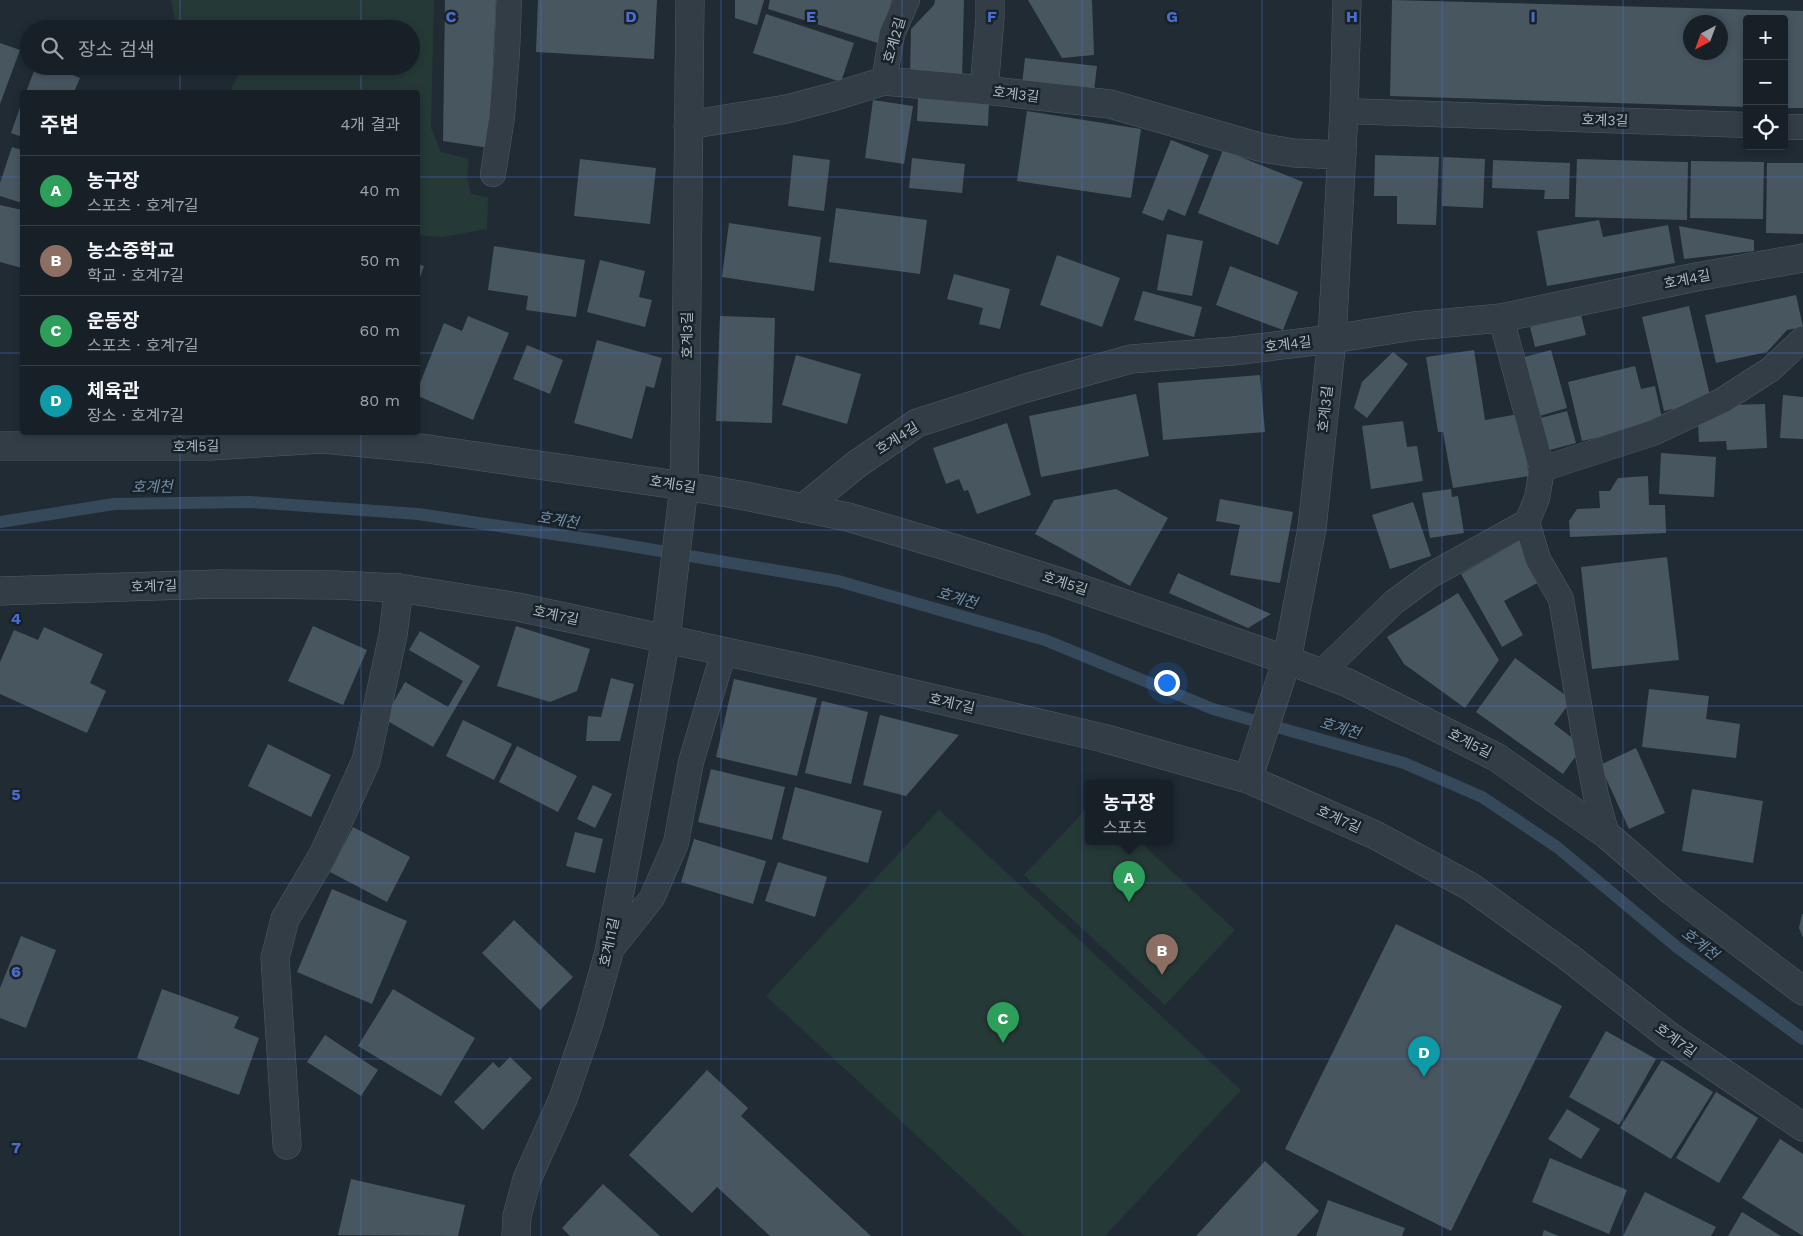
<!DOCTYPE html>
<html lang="ko">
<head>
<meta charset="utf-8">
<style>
  body { margin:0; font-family:"Work Sans","Noto Sans KR",sans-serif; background:#21282f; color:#f1f3f6 }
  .controls { position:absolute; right:15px; top:15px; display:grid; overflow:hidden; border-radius:5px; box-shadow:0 2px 8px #0003 }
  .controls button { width:45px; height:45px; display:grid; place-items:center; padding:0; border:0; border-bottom:1px solid #363e44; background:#182027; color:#f1f3f6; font:25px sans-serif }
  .compass { position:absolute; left:1683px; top:15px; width:45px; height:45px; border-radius:50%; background:#182027; box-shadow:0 2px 8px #0003; rotate:221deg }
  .you { position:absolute; left:1166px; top:682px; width:18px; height:18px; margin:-12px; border:4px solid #fff; border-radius:50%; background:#1a73e8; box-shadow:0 0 0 8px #1a73e833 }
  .badge { display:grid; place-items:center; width:32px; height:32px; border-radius:50%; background:#ea580c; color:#fff; font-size:16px; font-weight:700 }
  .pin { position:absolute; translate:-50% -41px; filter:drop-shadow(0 1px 2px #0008) }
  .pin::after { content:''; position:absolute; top:26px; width:18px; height:15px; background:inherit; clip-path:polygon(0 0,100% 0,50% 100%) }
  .popup { position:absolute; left:1085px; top:780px; width:88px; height:65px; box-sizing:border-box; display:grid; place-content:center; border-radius:5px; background:#182027; filter:drop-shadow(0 1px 4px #0005); font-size:16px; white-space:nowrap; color:#9fa3a7 }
  .popup b { font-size:19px; color:#f1f3f6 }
  .popup::after { content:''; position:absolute; left:50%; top:100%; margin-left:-10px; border:10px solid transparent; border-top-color:#182027 }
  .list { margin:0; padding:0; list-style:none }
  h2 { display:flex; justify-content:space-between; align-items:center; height:65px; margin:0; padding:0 20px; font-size:21px }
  h2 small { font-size:16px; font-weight:400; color:#9fa3a7 }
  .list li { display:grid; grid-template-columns:32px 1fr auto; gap:15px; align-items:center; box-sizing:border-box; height:70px; padding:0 20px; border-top:1px solid #363e44 }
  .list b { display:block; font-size:19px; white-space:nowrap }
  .list p { margin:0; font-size:16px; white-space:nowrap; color:#9fa3a7 }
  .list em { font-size:16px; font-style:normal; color:#9fa3a7 }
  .icon { flex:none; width:28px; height:28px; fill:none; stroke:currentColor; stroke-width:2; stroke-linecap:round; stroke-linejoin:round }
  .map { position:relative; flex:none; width:1803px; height:1236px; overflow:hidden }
  .search { position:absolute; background:#182027; box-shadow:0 2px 8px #0003; left:20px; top:20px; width:400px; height:55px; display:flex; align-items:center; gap:12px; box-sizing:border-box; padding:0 18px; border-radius:28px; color:#9fa3a7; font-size:19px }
  .panel { position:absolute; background:#182027; box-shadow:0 2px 8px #0003; left:20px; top:90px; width:400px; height:345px; border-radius:5px }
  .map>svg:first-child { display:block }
  .green { fill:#253937 }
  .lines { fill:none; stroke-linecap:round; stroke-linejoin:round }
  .stream { stroke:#35495b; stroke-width:12 }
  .building { fill:#485660; fill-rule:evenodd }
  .service-casing { stroke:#515b63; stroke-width:26 }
  .minor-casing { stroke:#515b63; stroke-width:29 }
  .service { stroke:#333d45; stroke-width:25 }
  .minor { stroke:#333d45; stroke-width:28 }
  .grid { fill:none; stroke:#486ed1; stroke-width:1; stroke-opacity:0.55 }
  .labels { text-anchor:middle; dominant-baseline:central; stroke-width:5; stroke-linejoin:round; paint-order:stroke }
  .street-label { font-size:14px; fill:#adb8c2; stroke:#192229 }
  .water-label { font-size:15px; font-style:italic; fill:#708ca5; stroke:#192229 }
  .grid-label { font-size:16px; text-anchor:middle; font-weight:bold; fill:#486ed1; stroke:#192229; stroke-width:5; stroke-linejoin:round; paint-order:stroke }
</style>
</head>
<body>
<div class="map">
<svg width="1803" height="1236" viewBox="0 0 1803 1236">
  <rect width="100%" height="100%" fill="#202b34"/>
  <g class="green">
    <polygon points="171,0 434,0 431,128 441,152 469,159 467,178 471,194 488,197 487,229 442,237 418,235 418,92 230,92 242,66 411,66 411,29 189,29 175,21"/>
    <polygon points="1089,806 1089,841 1139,841 1235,930 1165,1005 1024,875"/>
    <polygon points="939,810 1241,1090 1105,1236 1025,1236 766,996"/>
  </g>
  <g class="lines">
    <polyline class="stream" points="0,522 114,504 249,502 418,514 607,542 838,581 1045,640 1213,709 1404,763 1482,797 1557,847 1678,948 1803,1039"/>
  </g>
  <g class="building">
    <polygon points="445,0 496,0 489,148 443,141"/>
    <polygon points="538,0 657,0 654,59 536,52"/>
    <polygon points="735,0 764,0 757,25 735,18"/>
    <polygon points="770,0 892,0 878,43 768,9"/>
    <polygon points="935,0 964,0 962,79 910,77 911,29 934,5"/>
    <polygon points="1028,0 1092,0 1094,55 1062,58"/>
    <path d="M1392,0L1803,11V108H1784V19H1747V107L1390,96ZM1690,22H1720V52H1690Z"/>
    <polygon points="766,14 854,43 841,82 753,53"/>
    <polygon points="0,43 20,50 0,104"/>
    <polygon points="1025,58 1097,66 1094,91 1022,84"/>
    <polygon points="36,66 51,66 80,78 74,92 26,92"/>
    <polygon points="918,97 989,102 988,126 917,121"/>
    <polygon points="873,100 913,106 904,164 865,158"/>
    <polygon points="22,102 22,137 11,133"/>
    <polygon points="1027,111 1141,129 1131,198 1017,181"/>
    <polygon points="1171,140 1209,155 1185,216 1168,209 1163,221 1142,213"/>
    <polygon points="12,147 22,150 22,203 0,196 0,183"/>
    <polygon points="1223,150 1303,182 1278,245 1198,213"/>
    <polygon points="793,155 830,160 824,211 788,206"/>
    <polygon points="1375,155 1439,157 1436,225 1397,224 1397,196 1374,196"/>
    <polygon points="1443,157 1485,159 1483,208 1442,206"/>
    <polygon points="912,158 965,164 962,193 909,188"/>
    <polygon points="580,159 656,168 650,224 574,216"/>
    <polygon points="1577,159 1688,162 1687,220 1575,217"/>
    <polygon points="1493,160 1570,163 1569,199 1544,199 1545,190 1492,188"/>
    <polygon points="1691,161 1764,162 1763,219 1690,218"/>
    <polygon points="1767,163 1803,163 1803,234 1766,233"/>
    <polygon points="0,205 22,210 22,268 0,262"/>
    <polygon points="836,208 927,220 920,274 829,262"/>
    <polygon points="1599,220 1603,237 1668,225 1675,263 1547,286 1537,231"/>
    <polygon points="729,223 821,237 814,291 722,277"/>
    <polygon points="1679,226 1754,240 1754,251 1684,259"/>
    <polygon points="1167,234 1203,241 1192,296 1157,290"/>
    <polygon points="494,246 585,260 576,317 526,310 528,296 488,290"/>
    <polygon points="1057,255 1120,278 1102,327 1040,305"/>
    <polygon points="600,260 645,271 639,297 652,300 645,327 587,312"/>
    <polygon points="418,264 424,266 418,283"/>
    <polygon points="1230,266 1298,292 1283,330 1216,305"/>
    <polygon points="954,274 1010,289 1000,329 979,324 983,308 947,299"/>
    <polygon points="1143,291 1202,307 1194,337 1134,320"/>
    <polygon points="1796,295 1803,327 1787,330 1767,352 1716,363 1705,315"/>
    <polygon points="1689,306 1711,400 1664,411 1642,317"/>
    <polygon points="1581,315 1586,335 1535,347 1530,327"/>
    <polygon points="468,316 509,333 473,420 418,396 418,388 444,323 462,331"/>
    <polygon points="720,316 775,318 772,423 716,421"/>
    <polygon points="597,340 662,358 654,388 646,386 632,439 574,423"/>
    <polygon points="527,345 563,360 550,394 513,379"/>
    <polygon points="1474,350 1485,420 1519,414 1529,476 1453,488 1443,432 1438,432 1426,357"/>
    <polygon points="1551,350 1567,408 1536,417 1520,358"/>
    <polygon points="1393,352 1408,364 1367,418 1354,408 1362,382"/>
    <polygon points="796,355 861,374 847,424 782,405"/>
    <polygon points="1635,366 1641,389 1655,386 1663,423 1582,441 1568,382"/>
    <polygon points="1260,375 1265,432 1163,440 1158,383"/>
    <polygon points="1136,394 1149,456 1041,477 1029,416"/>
    <polygon points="1783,395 1803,397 1803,439 1780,438"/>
    <polygon points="1765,404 1767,448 1727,450 1726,441 1699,442 1698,423 1732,405"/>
    <polygon points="1567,411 1576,443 1546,451 1537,419"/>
    <polygon points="1403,421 1407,447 1417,446 1423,481 1371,489 1362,426"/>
    <polygon points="1007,423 1031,495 977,514 968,490 964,491 959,479 946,484 933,448"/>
    <polygon points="1661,453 1716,457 1714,497 1659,494"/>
    <polygon points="1648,476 1649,505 1665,505 1666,533 1570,537 1569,521 1577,509 1600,508 1599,491 1610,491 1618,478"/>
    <polygon points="1116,489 1168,518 1130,586 1035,534 1054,500"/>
    <polygon points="1451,489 1452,497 1458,496 1464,533 1430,538 1422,493"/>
    <polygon points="1220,499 1293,512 1280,583 1230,575 1240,525 1216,521"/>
    <polygon points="1413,502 1431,556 1390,569 1372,515"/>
    <polygon points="1519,541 1541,581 1504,601 1523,635 1502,647 1461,574"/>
    <polygon points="1667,557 1679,660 1592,669 1581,567"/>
    <polygon points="1178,573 1271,614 1248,628 1169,593"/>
    <polygon points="1458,593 1499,660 1465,708 1404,664 1387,637"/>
    <polygon points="313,626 367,650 343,705 288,681"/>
    <polygon points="516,626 590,649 577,691 550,702 497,686"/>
    <polygon points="44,627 103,654 90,683 106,691 87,733 0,694 0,662 14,630 38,640"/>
    <polygon points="420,631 480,666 433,747 384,719 405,682 448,707 463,681 409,650"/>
    <polygon points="1515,658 1572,700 1554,724 1583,746 1563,774 1476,712"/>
    <polygon points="611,678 634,684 620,741 586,741 588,716 601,717"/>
    <polygon points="734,679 817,698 797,776 716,757"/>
    <polygon points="1649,689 1709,696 1706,719 1740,724 1736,758 1642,747"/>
    <polygon points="822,701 868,712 851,784 805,773"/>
    <polygon points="880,715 959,735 906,796 863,785"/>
    <polygon points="463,720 512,744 494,780 446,756"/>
    <polygon points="268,744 331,775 311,817 248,786"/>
    <polygon points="517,746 577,776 558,812 499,782"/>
    <polygon points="1636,748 1665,813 1629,829 1600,765"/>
    <polygon points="711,769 785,787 772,840 698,822"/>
    <polygon points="593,785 612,794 595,828 577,819"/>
    <polygon points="795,787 882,811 868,863 782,839"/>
    <polygon points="1692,789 1763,801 1753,863 1682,851"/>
    <polygon points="353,827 410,857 387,902 330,872"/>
    <polygon points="575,832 603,839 595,873 566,866"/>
    <polygon points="694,839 766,861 753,904 681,882"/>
    <polygon points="778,862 827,877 815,917 765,901"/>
    <polygon points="332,889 407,921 372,1004 297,972"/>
    <polygon points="1802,914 1803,914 1803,938 1799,928"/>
    <polygon points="514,920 573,977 540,1010 482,953"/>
    <polygon points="1396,924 1562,1006 1451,1231 1285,1149"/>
    <polygon points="21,936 56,950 26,1028 0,1018 0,988"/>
    <polygon points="162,989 239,1017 234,1028 259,1038 239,1095 137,1058"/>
    <polygon points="393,989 475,1038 441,1096 358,1046"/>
    <polygon points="1606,1031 1656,1059 1619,1125 1569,1097"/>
    <polygon points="325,1035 378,1070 361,1096 307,1062"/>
    <polygon points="510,1057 532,1078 483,1130 454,1102 493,1062 499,1068"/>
    <polygon points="1662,1060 1713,1092 1671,1159 1620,1128"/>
    <polygon points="707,1070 748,1108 741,1116 871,1236 770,1236 717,1187 692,1213 629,1155"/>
    <polygon points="1716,1092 1758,1118 1719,1183 1676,1158"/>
    <polygon points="1567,1109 1600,1129 1581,1159 1548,1139"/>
    <polygon points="1780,1139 1803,1154 1803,1236 1742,1198"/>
    <polygon points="1550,1158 1627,1190 1609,1234 1532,1202"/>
    <polygon points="1265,1161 1319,1211 1296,1236 1196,1236"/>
    <polygon points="351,1179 465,1205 458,1236 338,1235"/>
    <polygon points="603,1184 660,1236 570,1236 562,1228"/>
    <polygon points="1645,1192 1716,1227 1711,1236 1623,1236"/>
    <polygon points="1328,1200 1405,1228 1402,1236 1316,1236"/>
    <polygon points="1742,1212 1781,1236 1728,1236"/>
    <polygon points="1544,1230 1559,1236 1542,1236"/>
  </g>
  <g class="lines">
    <defs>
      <g id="service">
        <polyline points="884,81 892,34 907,0"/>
        <polyline points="1344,111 1747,125"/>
        <polyline points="1784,127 1803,127"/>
        <polyline points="493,174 502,117 507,51 509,0"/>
        <polyline points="1542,469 1653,433 1723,400 1771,369 1803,339"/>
        <polyline points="1527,522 1538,559 1561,599 1584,734 1596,796 1607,835"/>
        <polyline points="1321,673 1394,602 1431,575 1527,522 1537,498 1542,469 1501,318"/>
        <polyline points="609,952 652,898 676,843 691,762 724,651"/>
      </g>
      <g id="minor">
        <polyline points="984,90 990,18 990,0"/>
        <polyline points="688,125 787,109 836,96 884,81 984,90 1110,104 1263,148 1294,153 1342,155"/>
        <polyline points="0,446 210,446 323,439 428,449 684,486 740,495 848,517 956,549 1070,585 1287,660 1348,683 1496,757 1607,835 1673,892 1803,991"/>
        <polyline points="803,508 857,464 917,423 1023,389 1131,359 1233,351 1332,339 1414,326 1501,318 1696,277 1803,258"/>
        <polyline points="0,591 218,584 335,585 399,588 518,607 815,671 1103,738 1248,779 1375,835 1471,887 1567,956 1669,1036 1803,1127"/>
        <polyline points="1248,779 1287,660 1312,528 1332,339 1344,111 1347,0"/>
        <polyline points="287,1145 275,958 285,919 323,855 366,761 393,635 399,588"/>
        <polyline points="516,1236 517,1216 527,1179 563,1099 589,1023 609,952 666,638 684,486 686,386 690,0"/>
      </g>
    </defs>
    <use href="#service" class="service-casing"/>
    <use href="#minor" class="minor-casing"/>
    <use href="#service" class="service"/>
    <use href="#minor" class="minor"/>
  </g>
  <path class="grid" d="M180,0V29M361,0V29M541,0V1236M721,0V1236M902,0V1236M1082,0V1236M1262,0V1236M1442,0V1236M1623,0V1236M180,66V92M361,66V92M0,177H22M418,177H1803M0,353H22M418,353H1803M180,432V1236M361,432V1236M0,530H1803M0,706H1803M0,883H1803M0,1059H1803"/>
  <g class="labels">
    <g class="street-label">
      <text transform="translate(894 40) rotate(-74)">호계2길</text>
      <text transform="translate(1016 94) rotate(7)">호계3길</text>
      <text transform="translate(1605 120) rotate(2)">호계3길</text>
      <text transform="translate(1687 279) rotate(-11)">호계4길</text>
      <text transform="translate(687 335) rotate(-90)">호계3길</text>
      <text transform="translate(1288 344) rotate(-7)">호계4길</text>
      <text transform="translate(1325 409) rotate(-84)">호계3길</text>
      <text transform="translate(897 438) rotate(-32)">호계4길</text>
      <text transform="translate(196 446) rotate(-1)">호계5길</text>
      <text transform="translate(673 484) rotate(9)">호계5길</text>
      <text transform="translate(1065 583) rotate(18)">호계5길</text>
      <text transform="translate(154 586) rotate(-2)">호계7길</text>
      <text transform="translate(556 615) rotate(12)">호계7길</text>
      <text transform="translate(952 703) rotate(13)">호계7길</text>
      <text transform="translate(1470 743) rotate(27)">호계5길</text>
      <text transform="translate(1339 819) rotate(24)">호계7길</text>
      <text transform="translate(609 942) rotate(-78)">호계11길</text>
      <text transform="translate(1676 1040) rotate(36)">호계7길</text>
    </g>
    <g class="water-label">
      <text transform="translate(152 487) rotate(-1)">호계천</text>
      <text transform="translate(558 520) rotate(9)">호계천</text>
      <text transform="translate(957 598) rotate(16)">호계천</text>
      <text transform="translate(1340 728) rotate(16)">호계천</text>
      <text transform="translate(1700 944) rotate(37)">호계천</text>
    </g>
  </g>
  <g class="grid-label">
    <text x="451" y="22">C</text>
    <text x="631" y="22">D</text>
    <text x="811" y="22">E</text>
    <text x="992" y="22">F</text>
    <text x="1172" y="22">G</text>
    <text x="1352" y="22">H</text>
    <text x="1533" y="22">I</text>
    <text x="16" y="624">4</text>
    <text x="16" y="800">5</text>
    <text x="16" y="977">6</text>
    <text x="16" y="1153">7</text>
  </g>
</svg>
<div class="controls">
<button>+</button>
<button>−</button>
<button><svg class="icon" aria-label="locate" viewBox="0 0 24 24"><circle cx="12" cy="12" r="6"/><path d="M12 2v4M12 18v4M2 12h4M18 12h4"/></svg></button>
</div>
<svg class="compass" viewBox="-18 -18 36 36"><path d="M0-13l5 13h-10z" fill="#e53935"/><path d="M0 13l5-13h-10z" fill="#9fa3a7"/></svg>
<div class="you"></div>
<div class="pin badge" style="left:1129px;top:902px;background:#2e9e5b">A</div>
<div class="popup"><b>농구장</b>스포츠</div>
<div class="pin badge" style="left:1162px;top:975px;background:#8d6e63">B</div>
<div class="pin badge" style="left:1003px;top:1043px;background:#2e9e5b">C</div>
<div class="pin badge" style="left:1424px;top:1077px;background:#0f9aa8">D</div>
<div class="search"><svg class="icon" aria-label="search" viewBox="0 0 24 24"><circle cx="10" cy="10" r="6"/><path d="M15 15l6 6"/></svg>장소 검색</div>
<section class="panel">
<h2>주변<small>4개 결과</small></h2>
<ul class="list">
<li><span class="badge" style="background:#2e9e5b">A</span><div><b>농구장</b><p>스포츠 · 호계7길</p></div><em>40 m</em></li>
<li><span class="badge" style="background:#8d6e63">B</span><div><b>농소중학교</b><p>학교 · 호계7길</p></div><em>50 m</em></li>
<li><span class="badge" style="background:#2e9e5b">C</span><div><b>운동장</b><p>스포츠 · 호계7길</p></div><em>60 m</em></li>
<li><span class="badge" style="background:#0f9aa8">D</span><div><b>체육관</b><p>장소 · 호계7길</p></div><em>80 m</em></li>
</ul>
</section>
</div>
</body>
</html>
